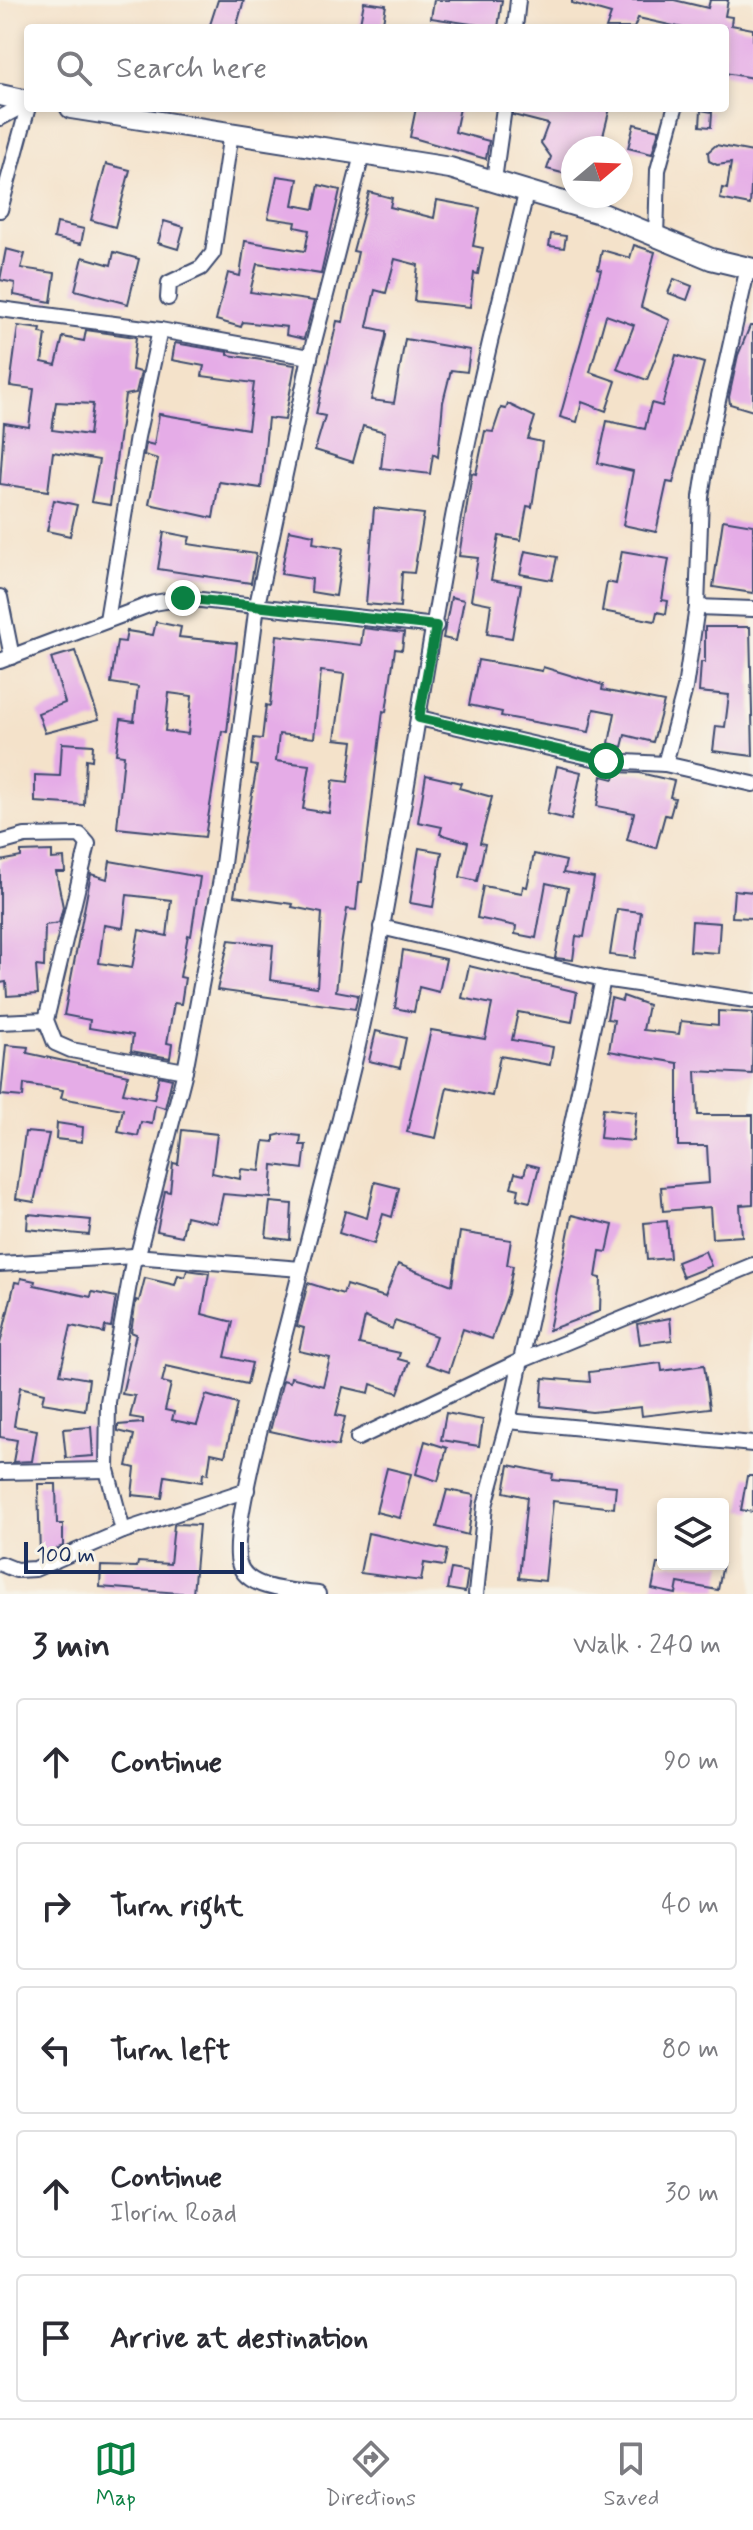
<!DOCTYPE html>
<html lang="en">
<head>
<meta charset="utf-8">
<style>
  body { margin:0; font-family:Mynerve,sans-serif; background:#f7f7f7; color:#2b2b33 }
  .controls { position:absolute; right:24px; bottom:24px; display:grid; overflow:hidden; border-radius:8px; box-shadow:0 4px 12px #0003 }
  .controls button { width:72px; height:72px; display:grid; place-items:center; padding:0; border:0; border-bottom:2px solid #e1e1e2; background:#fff; color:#2b2b33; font:40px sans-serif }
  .compass { position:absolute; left:561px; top:136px; width:72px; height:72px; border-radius:50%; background:#fff; box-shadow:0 4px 12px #0003; rotate:71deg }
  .scale { position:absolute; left:24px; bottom:20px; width:220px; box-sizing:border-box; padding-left:8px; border:4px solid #1b2f5e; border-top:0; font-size:22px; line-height:28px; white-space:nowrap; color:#1b2f5e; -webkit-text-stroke:6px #f7f3e8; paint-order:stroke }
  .stop { position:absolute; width:24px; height:24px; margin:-18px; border:6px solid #0b8043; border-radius:50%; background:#fff }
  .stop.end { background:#0b8043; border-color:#fff; box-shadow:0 2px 8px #0008 }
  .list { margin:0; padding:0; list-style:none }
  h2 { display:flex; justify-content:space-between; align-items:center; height:104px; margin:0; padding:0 32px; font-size:34px }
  h2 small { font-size:26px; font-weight:400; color:#7c7c81 }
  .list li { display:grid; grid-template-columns:52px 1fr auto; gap:24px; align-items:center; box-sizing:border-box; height:128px; margin:0 16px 16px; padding:0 16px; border:2px solid #e1e1e2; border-radius:8px }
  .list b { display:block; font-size:30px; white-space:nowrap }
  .list p { margin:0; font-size:26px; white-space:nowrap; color:#7c7c81 }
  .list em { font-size:26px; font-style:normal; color:#7c7c81 }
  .icon { flex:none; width:44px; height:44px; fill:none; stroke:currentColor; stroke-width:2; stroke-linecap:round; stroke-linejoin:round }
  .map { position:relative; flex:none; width:753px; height:1594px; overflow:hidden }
  .search { position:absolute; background:#fff; box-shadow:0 4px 12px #0003; left:24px; right:24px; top:24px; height:88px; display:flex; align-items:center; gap:20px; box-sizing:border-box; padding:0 28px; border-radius:8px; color:#7c7c81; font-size:30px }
  .sheet { height:824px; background:#fff }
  nav { display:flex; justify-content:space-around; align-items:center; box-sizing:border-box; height:112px; border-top:2px solid #e1e1e2; background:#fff; font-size:22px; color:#7c7c81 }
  nav a { display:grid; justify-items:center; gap:4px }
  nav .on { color:#0b8043 }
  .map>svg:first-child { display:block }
  .building { fill:#e5ace7; fill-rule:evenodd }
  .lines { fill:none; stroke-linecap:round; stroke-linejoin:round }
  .street-casing { stroke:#3c4a6e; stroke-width:18 }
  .secondary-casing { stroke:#3c4a6e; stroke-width:24 }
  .street { stroke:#fff; stroke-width:14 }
  .secondary { stroke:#fff; stroke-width:20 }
  .route { stroke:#0b8043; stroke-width:10 }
</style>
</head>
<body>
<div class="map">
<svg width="753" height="1594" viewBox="0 0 753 1594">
  <rect width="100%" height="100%" fill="#f7f3e8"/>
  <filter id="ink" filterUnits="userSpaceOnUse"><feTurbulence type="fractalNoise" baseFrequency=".0125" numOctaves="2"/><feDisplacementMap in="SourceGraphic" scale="16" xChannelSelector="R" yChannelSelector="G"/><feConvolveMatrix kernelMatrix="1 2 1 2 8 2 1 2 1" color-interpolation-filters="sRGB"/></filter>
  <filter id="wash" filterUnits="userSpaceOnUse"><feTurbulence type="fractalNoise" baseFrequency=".006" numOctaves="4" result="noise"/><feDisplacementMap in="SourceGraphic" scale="32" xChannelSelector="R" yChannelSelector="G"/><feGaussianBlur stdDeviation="1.8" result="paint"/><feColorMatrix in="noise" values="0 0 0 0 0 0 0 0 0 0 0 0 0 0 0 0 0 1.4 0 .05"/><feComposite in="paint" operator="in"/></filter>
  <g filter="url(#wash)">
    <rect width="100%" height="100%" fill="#f4e2ca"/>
    <g id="blocks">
      <g class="building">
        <polygon points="218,0 244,0 236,28 209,28"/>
        <polygon points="434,0 502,0 498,28 431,18"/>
        <polygon points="572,0 674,0 708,8 710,0 728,0 725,16 732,17 731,25 753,29 753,78 725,73 725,28 683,28 638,18 634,28 606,28 611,14 572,3"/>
        <polygon points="364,2 386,5 382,28 359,28"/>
        <polygon points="416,108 460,108 455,132 489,141 486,159 410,137"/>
        <polygon points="514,108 610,108 600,148 573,148 573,176 547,169 551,157 541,143 548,124 513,115"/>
        <polygon points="701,110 712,112 711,127 700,126"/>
        <polygon points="634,124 659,130 652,154 628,148"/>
        <polygon points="716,145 753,152 750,205 720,199 722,188 727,189 731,163 717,165 709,161 708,152"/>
        <polygon points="106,164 130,170 115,227 91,220"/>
        <polygon points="277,176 298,179 293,205 314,209 319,185 340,190 321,274 257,264 250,292 314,301 304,339 286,335 287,327 243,322 241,327 216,320 228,273 240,276 245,241 305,251 309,230 295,227 296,222 268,218"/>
        <polygon points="369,192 392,198 390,207 434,218 437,200 480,208 473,246 483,248 478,274 474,273 470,307 414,301 418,265 395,259 386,293 375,290 367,327 386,331 386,336 371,400 394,403 405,339 470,350 467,372 451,370 443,402 438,457 433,454 430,474 381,468 385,432 363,426 353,462 315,450 325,416 316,414 337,321 343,322 358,252 353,251"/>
        <polygon points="164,221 184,227 178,249 158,243"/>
        <polygon points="57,223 84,229 81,244 54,238"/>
        <polygon points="551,234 566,236 564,248 549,246"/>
        <polygon points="634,245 655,252 641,307 670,320 647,380 617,369 634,325 606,315 590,372 616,381 606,411 582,402 577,422 560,417 601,270 598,269 602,250 630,258"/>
        <polygon points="6,249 25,254 21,268 55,273 51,302 14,295 15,283 0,280"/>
        <polygon points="114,252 139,259 128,304 75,290 83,257 111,265"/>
        <polygon points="674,279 692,286 687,300 668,293"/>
        <path d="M18,326L41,329L40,333L46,334L42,362L56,365L63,337L84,341L86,330L136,337L132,370L141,372L136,393L125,395L110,505L91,502L99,460L53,452L48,491L0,484L4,423L29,427L34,389L10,386ZM56,402L93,404L89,435L52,430Z"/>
        <polygon points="750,326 753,326 753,411 730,404 729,397 738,355"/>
        <polygon points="175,343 228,352 228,355 295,365 285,420 268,418 261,488 219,482 213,518 149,504 158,459 144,455 146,443 154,445 159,414 248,429 254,383 202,376 204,366 172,360"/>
        <polygon points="676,355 704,363 673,483 667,482 656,532 623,525 633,471 598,463 607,421 645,429 651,403 662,406"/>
        <polygon points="508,404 535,417 528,439 542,442 532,507 527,506 521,540 499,536 491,580 521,585 512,638 487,634 491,604 471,600 478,558 459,556 472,473 476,474 485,431 493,432 501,408 506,409"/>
        <polygon points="54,500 77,505 70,536 47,531"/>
        <polygon points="374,508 424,514 414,573 402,572 400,607 366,604"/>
        <polygon points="723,520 753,525 753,593 713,587"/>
        <polygon points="289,530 314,535 313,543 343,548 336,596 311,592 312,579 281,574"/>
        <polygon points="164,532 190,537 188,544 256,554 251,583 158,569"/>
        <polygon points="525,551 557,557 552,580 520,574"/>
        <polygon points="622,551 669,559 662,600 668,601 666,614 657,612 655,621 602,611 607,582 616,584"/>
        <polygon points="451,597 464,600 456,641 443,638"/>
        <path d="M156,622L181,627L179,637L237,643L227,732L222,731L205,837L117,828L124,755L116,754L121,719L134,721L138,687L111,683L117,641L125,642L127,631L153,635ZM169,693L192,696L188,734L165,731Z"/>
        <polygon points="705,627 750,627 753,756 713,751 716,726 725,727 729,695 699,692 701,662 705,662"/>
        <path d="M363,628L404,633L402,650L395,649L386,712L383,711L362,882H359L356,910L347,909L341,946L336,991L358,995L355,1009L217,990L229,940L273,945L270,980L317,987L322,913L292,907L293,904L234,896L257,766L251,765L254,738L262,739L266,705L270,706L277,635L361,645ZM321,671L344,674L335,739L353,741L348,782L333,780L329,813L303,809L310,765L276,761L279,734L314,738Z"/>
        <polygon points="75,651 99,719 45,733 38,713 65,703 51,658"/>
        <polygon points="478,660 542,671 543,667 603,685 602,690 664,702 653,742 625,735 622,747 609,743 615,713 594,709 589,732 501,716 502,712 469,705"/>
        <polygon points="62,743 93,745 92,760 86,759 84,805 35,802 35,775 60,776"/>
        <polygon points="557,766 581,772 571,820 547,814"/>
        <polygon points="616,772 640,773 674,781 670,797 675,798 670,816 665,815 656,848 627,840 634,813 597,806 602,776 614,779"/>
        <polygon points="426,775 461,783 459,788 492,797 480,843 485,844 477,881 460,877 468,842 440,834 442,827 418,822"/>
        <polygon points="419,848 442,852 433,907 410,903"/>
        <polygon points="52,851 52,859 64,858 65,872 56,872 63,907 59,923 45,925 44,967 36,966 38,994 7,996 6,982 0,983 0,861 21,857 21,852"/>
        <polygon points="534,854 566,861 563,873 594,878 584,937 576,936 573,960 555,958 568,888 546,883 536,938 515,934 516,926 477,918 483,886 522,893 523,886 527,887"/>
        <path d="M110,861L200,877L191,936L188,935L180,977L185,978L181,1004L174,1003L167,1043L172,1044L170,1058L131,1051L133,1035L89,1028L90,1020L64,1015L91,874L107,879ZM127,895L171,900L167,936L139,930L132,968L99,963L104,925L123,928Z"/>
        <polygon points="734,890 753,892 753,918 732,917"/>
        <polygon points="617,909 641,912 635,958 610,955"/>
        <polygon points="692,921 720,923 718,953 690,951"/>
        <polygon points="403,950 446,959 439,992 419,987 414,1012 395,1008"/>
        <polygon points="469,966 577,992 572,1022 518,1012 512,1040 553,1047 550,1065 500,1056 492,1096 447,1087 436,1138 407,1132 431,1030 485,1039 492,1004 462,998"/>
        <polygon points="623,996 648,1005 643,1030 679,1034 681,1021 718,1025 718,1011 753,1013 752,1074 696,1071 698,1115 753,1115 753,1204 740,1205 742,1236 712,1238 710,1207 663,1211 661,1187 709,1183 707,1146 678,1146 678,1063 609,1051 614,1020 607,1019 611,998 622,1001"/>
        <polygon points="376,1031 406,1038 400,1068 369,1061"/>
        <polygon points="6,1045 28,1047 27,1053 128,1075 123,1093 154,1099 159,1076 172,1079 165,1108 155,1105 152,1124 141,1122 138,1136 118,1132 123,1109 61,1098 63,1090 24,1084 23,1097 1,1095"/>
        <polygon points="603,1108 636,1112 633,1141 600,1138"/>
        <polygon points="57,1123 83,1127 82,1142 56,1139"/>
        <polygon points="182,1130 217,1134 212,1173 240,1179 241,1169 260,1171 264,1141 274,1142 274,1136 282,1134 301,1136 300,1145 306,1145 303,1169 273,1165 271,1198 223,1194 217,1223 186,1216 182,1236 157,1231 165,1191 170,1192 173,1163 178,1164"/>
        <polygon points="25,1132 49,1134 34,1202 16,1199"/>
        <polygon points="527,1164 539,1167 530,1202 517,1199 519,1189 511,1187 515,1173 524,1175"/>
        <polygon points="375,1182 399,1188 392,1217 383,1214 374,1244 339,1233 345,1211 367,1218"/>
        <polygon points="270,1202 292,1204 290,1240 266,1237"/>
        <polygon points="28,1214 91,1220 89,1235 27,1229"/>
        <polygon points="572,1215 613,1225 607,1252 600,1251 596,1277 601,1278 600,1311 549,1330"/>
        <polygon points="667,1221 670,1258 647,1260 644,1223"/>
        <polygon points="460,1232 511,1240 507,1265 513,1266 508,1294 492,1339 463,1329 449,1372 426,1364 436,1336 395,1321 392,1329 365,1317 359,1344 400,1353 398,1359 409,1362 398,1393 371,1384 369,1393 343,1387 336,1415 345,1417 338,1446 270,1431 283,1380 290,1382 291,1377 323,1386 330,1358 299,1351 304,1328 297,1326 308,1283 343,1294 346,1285 385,1297 398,1264 452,1285"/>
        <polygon points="705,1251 711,1266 683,1277 677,1262"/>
        <polygon points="187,1270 209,1273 202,1314 233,1322 225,1357 252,1363 247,1384 166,1366 162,1382 171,1384 165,1410 174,1412 172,1420 197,1425 206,1395 237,1404 225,1456 211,1453 208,1474 203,1473 202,1482 165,1476 162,1498 132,1495 135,1468 127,1466 134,1435 118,1431 118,1425 143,1423 143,1419 130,1417 135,1396 122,1394 136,1334 131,1332 136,1300 139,1301 145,1278 175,1285 178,1275 185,1277"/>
        <polygon points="21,1278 35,1281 34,1285 91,1297 92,1292 116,1297 111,1327 105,1326 104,1333 71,1326 60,1374 89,1379 85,1410 42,1403 44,1393 20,1387 14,1426 37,1430 32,1461 13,1462 17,1440 0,1437 0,1344 15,1282 20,1283"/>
        <polygon points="670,1318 672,1340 640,1344 637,1324"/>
        <polygon points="661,1363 662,1371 704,1365 710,1408 642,1416 641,1407 592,1412 541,1406 543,1378 590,1382 589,1372"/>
        <polygon points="446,1413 483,1420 479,1446 441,1440"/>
        <polygon points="91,1427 93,1456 66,1458 63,1429"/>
        <polygon points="425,1441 447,1448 438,1481 416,1474"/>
        <polygon points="509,1465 553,1474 552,1480 616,1486 614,1508 553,1501 545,1581 519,1578 527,1497 504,1492"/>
        <polygon points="387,1468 411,1474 400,1518 376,1512"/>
        <polygon points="747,1476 753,1476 753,1512 741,1510"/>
        <polygon points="38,1484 56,1484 57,1524 63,1524 63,1546 40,1556"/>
        <polygon points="447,1490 474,1495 468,1535 437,1527"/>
        <polygon points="177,1524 199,1525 193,1594 100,1587 101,1566 137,1567 138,1562 170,1564 174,1525"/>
        <polygon points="368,1533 447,1550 444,1566 424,1563 421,1581 360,1573"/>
        <polygon points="657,1564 723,1564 718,1590 678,1583 676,1594 652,1589"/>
        <polygon points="451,1569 468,1572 465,1592 447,1589"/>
      </g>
    </g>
  </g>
  <g filter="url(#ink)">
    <use href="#blocks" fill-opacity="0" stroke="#3c4a6e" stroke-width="2"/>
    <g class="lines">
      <defs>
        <g id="street">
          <polyline points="515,28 518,0"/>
          <polyline points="0,118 28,103"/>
          <polyline points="494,180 504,108"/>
          <polyline points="0,210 28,107"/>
          <polyline points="656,237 658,170 675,108"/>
          <polyline points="168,298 169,283 201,268 213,253 231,133"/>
          <polyline points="0,309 160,330 310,357"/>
          <polyline points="0,597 12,657"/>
          <polyline points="697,607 753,609"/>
          <polyline points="107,620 137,437 160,330"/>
          <polyline points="0,661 154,603 183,598 436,626"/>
          <polyline points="419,718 606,761 665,764 753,784"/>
          <polyline points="665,764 685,688 697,607 701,497 712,427 748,267"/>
          <polyline points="0,843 25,836 80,835 88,844 46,1020 55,1043 71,1050 185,1071"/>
          <polyline points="381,927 603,979 753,1001"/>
          <polyline points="0,1022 46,1020"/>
          <polyline points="137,1258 185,1071 221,879 257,605 310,357 362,155"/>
          <polyline points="0,1264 134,1256 301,1269"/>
          <polyline points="508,1421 753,1444"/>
          <polyline points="358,1438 518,1362 753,1265"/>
          <polyline points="0,1472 107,1470"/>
          <polyline points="123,1531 107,1470 108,1402 134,1256"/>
          <polyline points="1,1564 16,1570 35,1569 123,1531 247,1490"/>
          <path d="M318,1594C296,1591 246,1591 239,1563C229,1529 279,1358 290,1313C316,1204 349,1096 371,985C408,799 432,608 472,423C488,344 509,267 527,189"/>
          <polyline points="476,1594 485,1506 508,1421 603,979"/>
        </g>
        <g id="secondary">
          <polyline points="0,95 28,101"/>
          <polyline points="71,108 450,168 603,214 711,259 753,269"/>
        </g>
      </defs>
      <use href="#street" class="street-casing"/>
      <use href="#secondary" class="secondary-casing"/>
      <use href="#street" class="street"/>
      <use href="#secondary" class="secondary"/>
    </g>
  </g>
  <g class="lines" filter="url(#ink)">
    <polyline class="route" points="183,598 436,626 419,718 606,761"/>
  </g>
</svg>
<div class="controls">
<button><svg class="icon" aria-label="layers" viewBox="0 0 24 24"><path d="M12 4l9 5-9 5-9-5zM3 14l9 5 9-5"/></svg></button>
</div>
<svg class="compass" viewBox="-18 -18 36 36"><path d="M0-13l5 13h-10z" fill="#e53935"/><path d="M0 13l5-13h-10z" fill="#7c7c81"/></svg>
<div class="scale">100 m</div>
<div class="stop" style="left:606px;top:761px"></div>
<div class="stop end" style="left:183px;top:598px"></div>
<div class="search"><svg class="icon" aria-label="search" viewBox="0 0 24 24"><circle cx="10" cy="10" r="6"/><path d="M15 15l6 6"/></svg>Search here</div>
</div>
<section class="sheet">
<h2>3 min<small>Walk · 240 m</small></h2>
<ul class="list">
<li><svg class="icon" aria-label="ahead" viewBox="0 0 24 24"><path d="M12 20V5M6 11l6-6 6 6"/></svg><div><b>Continue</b></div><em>90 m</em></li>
<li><svg class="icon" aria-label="right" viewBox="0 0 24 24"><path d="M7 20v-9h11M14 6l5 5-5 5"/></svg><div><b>Turn right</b></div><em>40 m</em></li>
<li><svg class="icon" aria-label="left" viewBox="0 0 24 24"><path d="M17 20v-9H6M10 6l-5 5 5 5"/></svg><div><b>Turn left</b></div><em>80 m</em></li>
<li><svg class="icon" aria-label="ahead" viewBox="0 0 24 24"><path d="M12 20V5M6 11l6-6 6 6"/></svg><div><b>Continue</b><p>Ilorin Road</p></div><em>30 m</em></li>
<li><svg class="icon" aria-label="arrive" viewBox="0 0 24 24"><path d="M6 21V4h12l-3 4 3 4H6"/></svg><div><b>Arrive at destination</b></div></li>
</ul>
</section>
<nav>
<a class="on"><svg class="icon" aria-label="map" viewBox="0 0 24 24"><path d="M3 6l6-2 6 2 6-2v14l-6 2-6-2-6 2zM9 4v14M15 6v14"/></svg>Map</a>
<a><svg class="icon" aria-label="directions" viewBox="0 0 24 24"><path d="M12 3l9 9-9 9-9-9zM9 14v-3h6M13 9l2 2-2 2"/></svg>Directions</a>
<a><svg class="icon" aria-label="saved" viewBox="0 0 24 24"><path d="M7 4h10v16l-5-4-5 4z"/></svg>Saved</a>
</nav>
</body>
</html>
